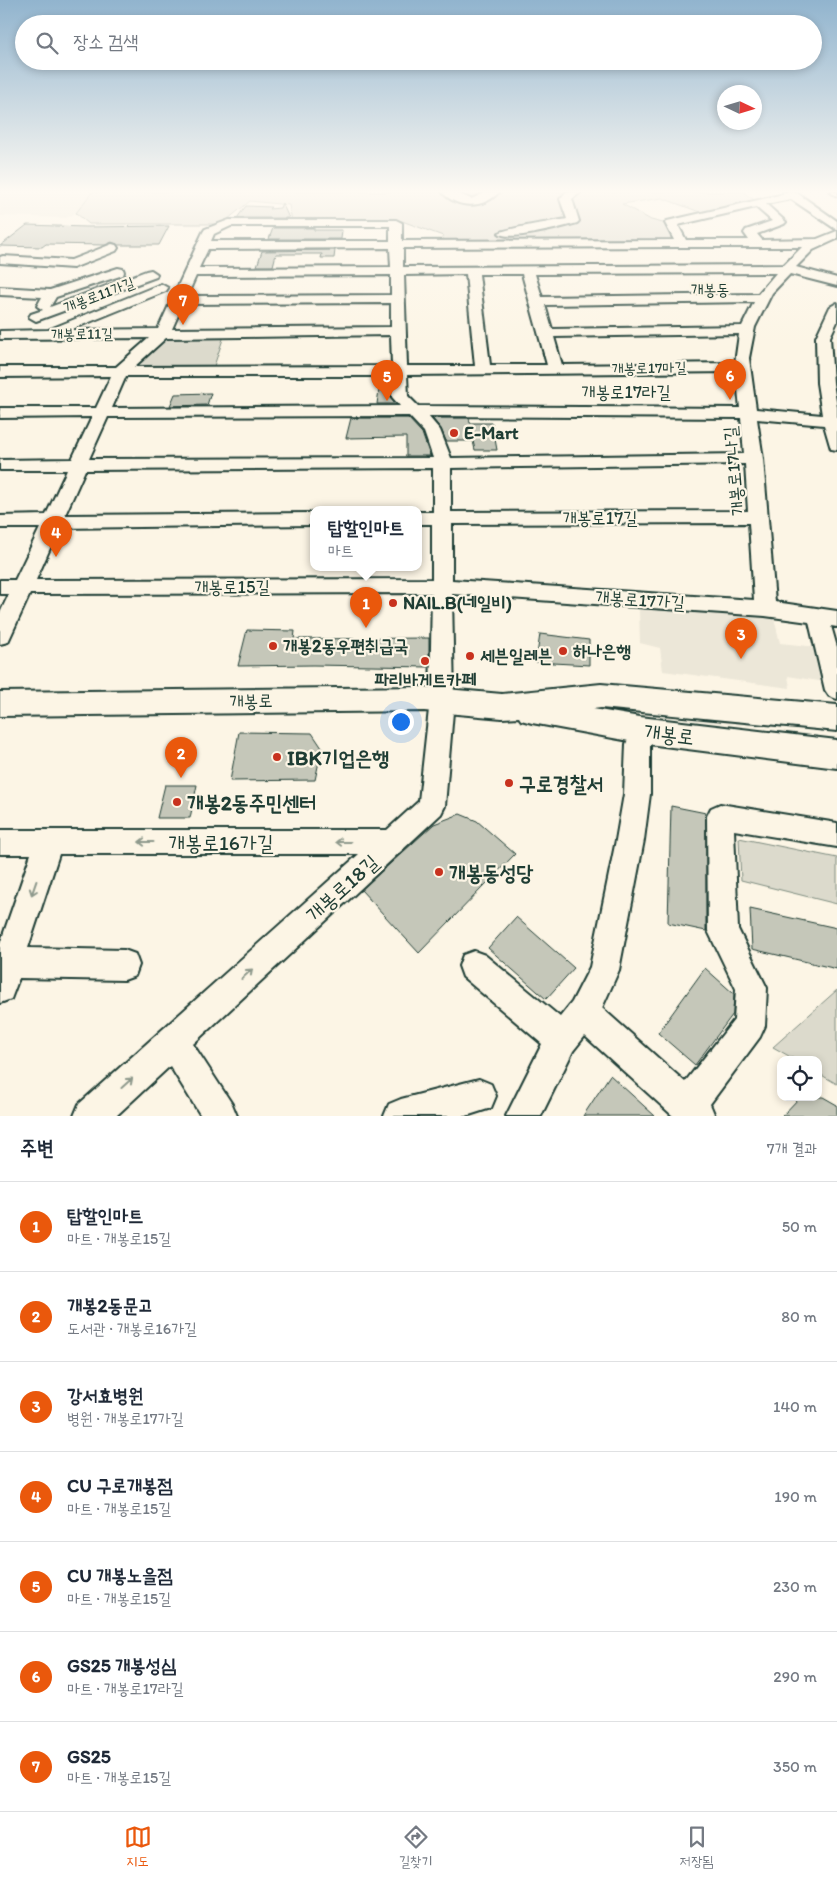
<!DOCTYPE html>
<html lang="ko">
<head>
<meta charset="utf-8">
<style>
  body { margin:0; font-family:Itim,"Poor Story",sans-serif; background:#f6f6f7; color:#1f2937 }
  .controls { position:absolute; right:15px; bottom:15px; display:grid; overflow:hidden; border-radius:10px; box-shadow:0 2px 8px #0003 }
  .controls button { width:45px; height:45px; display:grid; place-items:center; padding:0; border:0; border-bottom:1px solid #e0e1e3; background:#fff; color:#1f2937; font:25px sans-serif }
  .compass { position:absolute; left:717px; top:85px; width:45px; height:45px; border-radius:50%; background:#fff; box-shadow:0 2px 8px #0003; rotate:94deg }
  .you { position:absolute; left:400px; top:721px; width:18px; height:18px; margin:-12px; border:4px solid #fff; border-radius:50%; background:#1a73e8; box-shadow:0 0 0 8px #1a73e833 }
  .badge { display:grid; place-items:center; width:32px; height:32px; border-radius:50%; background:#ea580c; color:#fff; font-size:16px; font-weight:700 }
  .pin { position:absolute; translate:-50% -41px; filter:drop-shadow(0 1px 2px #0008) }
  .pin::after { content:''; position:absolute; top:26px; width:18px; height:15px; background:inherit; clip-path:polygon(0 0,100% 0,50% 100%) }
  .popup { position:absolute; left:310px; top:506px; width:112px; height:65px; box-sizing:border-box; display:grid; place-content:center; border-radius:10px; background:#fff; filter:drop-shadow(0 1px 4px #0005); font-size:16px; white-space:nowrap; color:#747a83 }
  .popup b { font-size:19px; color:#1f2937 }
  .popup::after { content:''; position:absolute; left:50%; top:100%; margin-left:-10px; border:10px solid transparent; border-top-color:#fff }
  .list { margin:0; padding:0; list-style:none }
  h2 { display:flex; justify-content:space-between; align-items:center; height:65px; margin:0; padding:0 20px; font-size:21px }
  h2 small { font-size:16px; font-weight:400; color:#747a83 }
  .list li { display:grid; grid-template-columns:32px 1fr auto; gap:15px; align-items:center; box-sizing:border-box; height:90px; padding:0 20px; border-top:1px solid #e0e1e3 }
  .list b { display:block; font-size:19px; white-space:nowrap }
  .list p { margin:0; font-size:16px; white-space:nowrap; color:#747a83 }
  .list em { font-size:16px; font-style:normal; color:#747a83 }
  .icon { flex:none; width:28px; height:28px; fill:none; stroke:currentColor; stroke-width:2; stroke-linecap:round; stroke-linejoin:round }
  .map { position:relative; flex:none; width:837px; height:1116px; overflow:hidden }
  .search { position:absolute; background:#fff; box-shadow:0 2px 8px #0003; left:15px; right:15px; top:15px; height:55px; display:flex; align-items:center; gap:12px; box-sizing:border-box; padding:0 18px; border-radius:28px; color:#747a83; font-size:19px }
  .sheet { height:695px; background:#fff }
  nav { display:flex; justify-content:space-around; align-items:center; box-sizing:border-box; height:70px; border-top:1px solid #e0e1e3; background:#fff; font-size:14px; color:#747a83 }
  nav a { display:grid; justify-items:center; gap:2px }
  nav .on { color:#ea580c }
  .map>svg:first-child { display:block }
  .built { fill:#ece7d8 }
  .green { fill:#dcdacc; stroke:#7e8c80 }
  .building { fill:#c5c7b9; stroke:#1f3d34 }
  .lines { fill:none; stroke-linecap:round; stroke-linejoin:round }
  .minor-casing { stroke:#1f3d34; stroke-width:4 }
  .major-casing { stroke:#1f3d34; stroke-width:4 }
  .minor { fill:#fcf5e5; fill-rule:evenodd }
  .major { fill:#fcf5e5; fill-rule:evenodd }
  .oneway { stroke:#8e998c }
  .poi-dot { fill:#c8321e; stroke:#fcf5e5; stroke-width:2 }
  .labels { text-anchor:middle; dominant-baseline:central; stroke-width:4.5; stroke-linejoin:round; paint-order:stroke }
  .far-street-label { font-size:15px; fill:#1f3d34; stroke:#fcf5e5 }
  .far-quarter-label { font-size:16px; fill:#1f3d34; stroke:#fcf5e5 }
  .street-label { font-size:18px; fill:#1f3d34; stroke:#fcf5e5 }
  .poi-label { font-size:18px; font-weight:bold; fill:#1f3d34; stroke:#fcf5e5; text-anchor:start }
  .near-street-label { font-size:21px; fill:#1f3d34; stroke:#fcf5e5 }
  .near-poi-label { font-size:21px; font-weight:bold; fill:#1f3d34; stroke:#fcf5e5; text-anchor:start }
</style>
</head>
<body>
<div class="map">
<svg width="837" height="1116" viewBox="0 0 837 1116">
  <rect width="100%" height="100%" fill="#fcf5e5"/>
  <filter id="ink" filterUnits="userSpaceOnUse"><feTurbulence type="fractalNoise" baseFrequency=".02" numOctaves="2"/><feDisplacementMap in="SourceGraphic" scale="10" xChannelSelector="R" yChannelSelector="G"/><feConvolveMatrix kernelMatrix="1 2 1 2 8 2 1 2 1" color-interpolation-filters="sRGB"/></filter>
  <g filter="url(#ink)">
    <g class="built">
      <polygon points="0,192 92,192 76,213 66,218 0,216"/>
      <polygon points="639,609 774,618 780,643 817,647 825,682 788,676 790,688 663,671 660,648 640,643"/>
    </g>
    <g class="green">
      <polygon points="92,192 743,192 756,201 705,214 662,198 622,204 651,220 667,224 676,244 444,244 443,236 402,221 292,221 289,205 250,201 222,224 89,224 76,213"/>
      <polygon points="166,334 224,336 213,369 126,370"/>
      <polygon points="739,838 837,858 837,904 741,880"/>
      <polygon points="837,990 837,1084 818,1073 818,1060 796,1060 773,1047"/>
    </g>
    <g class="building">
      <polygon points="282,203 289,218 237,218 246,206 271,207 269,209 280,208"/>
      <polygon points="27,225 86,227 169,226 159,245 118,245 112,242 105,245 46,244 42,247 0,246"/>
      <polygon points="273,228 314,228 314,230 342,230 341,239 269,239"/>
      <polygon points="335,250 334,258 321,258 322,254 276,254 273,266 257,266 262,251"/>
      <polygon points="379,390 390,390 391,398 396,404 377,404"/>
      <polygon points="211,393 207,405 170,406 175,394"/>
      <polygon points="351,418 408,418 422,433 430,456 406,456 406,437 346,438"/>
      <polygon points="432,418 469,418 470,423 492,423 497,450 475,450 473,441 446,441 441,429"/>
      <polygon points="247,630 295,631 294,639 429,638 429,667 313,665 238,666"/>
      <polygon points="540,634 589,640 589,665 536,662"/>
      <polygon points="239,732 312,733 322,748 315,780 230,781"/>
      <polygon points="165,785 197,785 190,818 157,818"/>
      <polygon points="671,806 706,813 706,931 668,923"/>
      <polygon points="460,814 477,821 515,854 419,953 361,890 434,824"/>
      <polygon points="750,909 837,928 837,969 752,949"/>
      <polygon points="516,917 574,968 546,999 488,948"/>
      <polygon points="705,968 734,994 733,1014 695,1065 658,1033"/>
      <polygon points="610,1075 655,1116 583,1116"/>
      <polygon points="800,1097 823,1097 837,1105 837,1116 782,1116"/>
    </g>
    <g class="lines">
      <defs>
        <g id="minor">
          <path d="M442,192H455L471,199L487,192H499C484,209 457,209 442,192Z"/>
          <path d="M566,192H581L572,199L579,221L577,223C563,227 508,242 499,233C503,229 556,221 567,219L560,199Z"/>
          <path d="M783,192L797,193L837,221V230L791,199L766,204L786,222L784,224L757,234L762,240L817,239L837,231V239L813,250L796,267L837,278V286L790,274L772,293L755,327L749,358L756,409L822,415L817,383L816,337L830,307L837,303V322L830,337L833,383L837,407V450L831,449L824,425L757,419L763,459L775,602L837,611V627L831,626L837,647V699L829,696L825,690L809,622L765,616L452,594L454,700L445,806L441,814L193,1044L232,1104L237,1116H201L170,1066L116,1116H74L79,1104L359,854H59L28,948L124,950L135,954L139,965L135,976L124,980L19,978L11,999L0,1003V944L31,854H0V830H387L419,801L430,700L432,593L30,594L8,642L0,644V613L9,594H0V580H15L40,528H0V516L46,515L67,470H0V460L72,459L92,417L0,418V408H96L111,376L0,377V367H116L149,338L0,339V331L48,330L161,284L168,288L166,291L70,330L158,329L203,232L205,229L229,220H396L402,223V241L674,240L665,223L667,221L784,194ZM756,207L772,221L746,230L744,233L749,240H686L678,225ZM231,226H390V241H211L214,234ZM680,247H802L784,265L403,267V248ZM390,248L391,267L199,268L208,249ZM776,273L758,294L542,297L535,274ZM466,274L475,366H407L404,275ZM479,274H522L547,365H490ZM391,275V295L187,296L196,276ZM754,302L742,326L552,329L545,305ZM391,303V327L172,329L183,304ZM739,334L735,363L562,365L554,337ZM391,335L392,366L134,367L166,338ZM736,372L740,408L418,406L408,396L407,375ZM126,376H392V397L400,406L112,408ZM409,416L424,432L433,458L89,459L108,417ZM428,416L741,418L744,454L451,458L440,430ZM745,464L748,511L451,512V468ZM433,468V512H418V524H432V579L36,580L59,528L314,525V513L65,515L85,470ZM749,523L754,600L452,580V524Z"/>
          <polygon points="830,192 837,192 837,196"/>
          <polygon points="112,244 116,245 118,248 116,251 73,268 0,263 0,257 3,256 71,260"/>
          <polygon points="118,268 123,269 124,272 123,275 56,297 50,307 146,271 151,270 157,274 156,277 36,321 29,317 31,314 43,310 37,306 42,297 0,295 0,287 50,290"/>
          <polygon points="638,734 647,737 650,744 650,794 644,840 619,970 602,1008 685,1082 734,1020 736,989 708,931 707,816 711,808 720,804 837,823 837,847 734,830 738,929 767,988 765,1026 760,1037 710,1104 715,1116 673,1116 585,1036 573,1051 541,1116 506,1116 542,1044 463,977 459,966 463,955 474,951 485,955 560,1017 572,1002 590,967 616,840 624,794 626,744 629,737"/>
          <polygon points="479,1079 491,1084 496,1096 491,1108 466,1116 384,1116 389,1104 401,1099"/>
        </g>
        <polygon id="major" points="601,684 837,705 837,731 601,708 593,709 640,717 837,740 837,768 640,743 532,723 521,720 519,717 502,718 424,711 0,716 0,692 424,687 502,694"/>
      </defs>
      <use href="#minor" class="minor-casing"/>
      <use href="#major" class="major-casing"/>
      <use href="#minor" class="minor"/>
      <use href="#major" class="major"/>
    </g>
    <defs><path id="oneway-shaft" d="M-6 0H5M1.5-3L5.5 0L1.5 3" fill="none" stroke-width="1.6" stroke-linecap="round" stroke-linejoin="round" transform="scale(1.25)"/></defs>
    <g class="oneway">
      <use href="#oneway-shaft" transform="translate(146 842) rotate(-180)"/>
      <use href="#oneway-shaft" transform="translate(343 842) rotate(-180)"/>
      <use href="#oneway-shaft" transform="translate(34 888) rotate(109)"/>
      <use href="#oneway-shaft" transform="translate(247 974) rotate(-42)"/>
      <use href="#oneway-shaft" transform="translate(127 1083) rotate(-42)"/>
    </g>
  </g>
  <linearGradient id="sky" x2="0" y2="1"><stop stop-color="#91b4ce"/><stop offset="0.55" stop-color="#fefaf3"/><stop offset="1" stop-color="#fefaf3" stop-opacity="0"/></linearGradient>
  <rect width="837" height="348" fill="url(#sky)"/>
  <g class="poi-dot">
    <circle cx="454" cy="433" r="5"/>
    <circle cx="393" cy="603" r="5"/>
    <circle cx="273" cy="646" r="5"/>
    <circle cx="563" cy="651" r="5"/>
    <circle cx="470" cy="656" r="5"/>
    <circle cx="425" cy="661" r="5"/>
    <circle cx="277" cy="757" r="5"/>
    <circle cx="509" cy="783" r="5"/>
    <circle cx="177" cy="802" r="5"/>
    <circle cx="439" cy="872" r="5"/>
  </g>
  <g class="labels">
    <g class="far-street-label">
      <text transform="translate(99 295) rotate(-21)">개봉로11가길</text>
      <text transform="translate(82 334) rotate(-1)">개봉로11길</text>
      <text transform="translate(649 368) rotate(-1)">개봉로17마길</text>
    </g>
    <g class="far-quarter-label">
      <text x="710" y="289">개봉동</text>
    </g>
    <g class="street-label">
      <text x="626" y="392">개봉로17라길</text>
      <text transform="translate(734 471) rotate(-95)">개봉로17나길</text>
      <text x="600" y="518">개봉로17길</text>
      <text x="232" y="587">개봉로15길</text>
      <text transform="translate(640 600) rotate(4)">개봉로17가길</text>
      <text transform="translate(251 701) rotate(-1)">개봉로</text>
    </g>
    <g class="poi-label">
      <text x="464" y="433">E-Mart</text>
      <text x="403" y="603">NAIL.B(네일비)</text>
      <text x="283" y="646">개봉2동우편취급국</text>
      <text x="573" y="651">하나은행</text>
      <text x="480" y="656">세븐일레븐</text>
      <text x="425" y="680" text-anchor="middle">파리바게트카페</text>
    </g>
    <g class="near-street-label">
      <text transform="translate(669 734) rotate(7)">개봉로</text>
      <text x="221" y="842">개봉로16가길</text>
      <text transform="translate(342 888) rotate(-42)">개봉로18길</text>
    </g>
    <g class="near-poi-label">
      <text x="287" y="757">IBK기업은행</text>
      <text x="519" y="783">구로경찰서</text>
      <text x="187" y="802">개봉2동주민센터</text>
      <text x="449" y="872">개봉동성당</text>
    </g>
  </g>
</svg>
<div class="controls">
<button><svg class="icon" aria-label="locate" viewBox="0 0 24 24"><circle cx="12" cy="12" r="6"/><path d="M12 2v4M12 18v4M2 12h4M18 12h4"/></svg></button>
</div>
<svg class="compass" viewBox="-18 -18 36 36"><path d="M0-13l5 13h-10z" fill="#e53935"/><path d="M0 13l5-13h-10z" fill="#747a83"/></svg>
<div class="you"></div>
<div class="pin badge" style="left:366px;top:628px">1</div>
<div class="popup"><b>탑할인마트</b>마트</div>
<div class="pin badge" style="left:181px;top:778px">2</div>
<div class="pin badge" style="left:741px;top:659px">3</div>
<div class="pin badge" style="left:56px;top:557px">4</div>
<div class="pin badge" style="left:387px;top:401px">5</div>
<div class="pin badge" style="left:730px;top:400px">6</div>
<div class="pin badge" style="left:183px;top:325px">7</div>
<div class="search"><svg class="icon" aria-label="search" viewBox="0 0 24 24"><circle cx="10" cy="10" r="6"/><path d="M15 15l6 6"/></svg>장소 검색</div>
</div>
<section class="sheet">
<h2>주변<small>7개 결과</small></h2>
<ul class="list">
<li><span class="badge">1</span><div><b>탑할인마트</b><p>마트 · 개봉로15길</p></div><em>50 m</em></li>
<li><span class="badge">2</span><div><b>개봉2동문고</b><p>도서관 · 개봉로16가길</p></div><em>80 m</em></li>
<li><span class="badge">3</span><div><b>강서효병원</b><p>병원 · 개봉로17가길</p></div><em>140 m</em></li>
<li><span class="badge">4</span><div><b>CU 구로개봉점</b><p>마트 · 개봉로15길</p></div><em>190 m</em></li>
<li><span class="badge">5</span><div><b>CU 개봉노을점</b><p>마트 · 개봉로15길</p></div><em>230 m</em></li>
<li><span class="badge">6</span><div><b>GS25 개봉성심</b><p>마트 · 개봉로17라길</p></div><em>290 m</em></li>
<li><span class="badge">7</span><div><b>GS25</b><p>마트 · 개봉로15길</p></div><em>350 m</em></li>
</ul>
</section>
<nav>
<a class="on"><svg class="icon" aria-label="map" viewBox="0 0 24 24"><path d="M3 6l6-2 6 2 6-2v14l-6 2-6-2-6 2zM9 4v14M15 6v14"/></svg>지도</a>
<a><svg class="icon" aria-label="directions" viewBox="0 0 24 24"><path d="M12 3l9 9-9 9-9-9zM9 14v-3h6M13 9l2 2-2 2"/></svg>길찾기</a>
<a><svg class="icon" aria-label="saved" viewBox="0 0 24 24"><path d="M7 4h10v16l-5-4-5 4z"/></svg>저장됨</a>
</nav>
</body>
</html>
